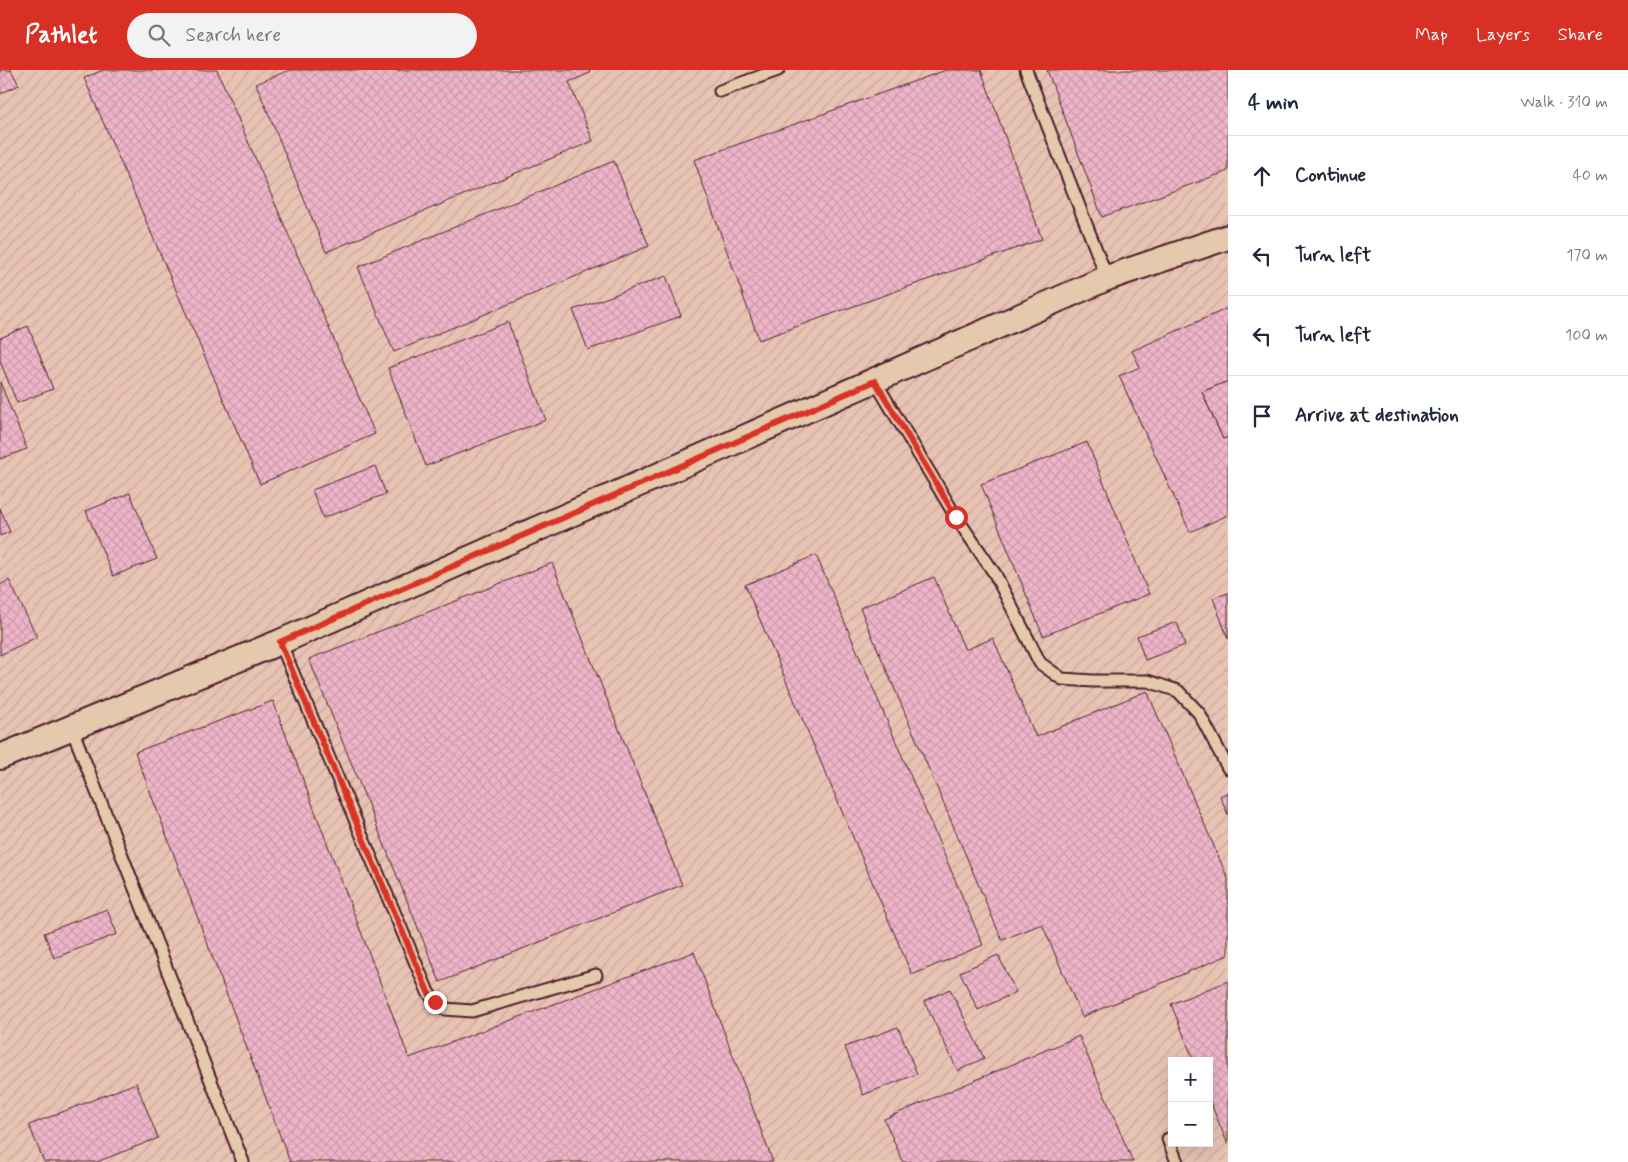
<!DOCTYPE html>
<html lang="en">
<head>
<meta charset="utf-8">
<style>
  body { margin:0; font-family:Mynerve,sans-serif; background:#f2f2f3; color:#1f2937 }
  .controls { position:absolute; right:15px; bottom:15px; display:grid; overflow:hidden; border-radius:0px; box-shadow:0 5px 20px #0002 }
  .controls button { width:45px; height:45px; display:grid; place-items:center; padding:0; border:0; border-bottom:1px solid #e0e1e3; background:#fff; color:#1f2937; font:25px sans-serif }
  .stop { position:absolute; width:15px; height:15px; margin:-11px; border:4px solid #d93025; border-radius:50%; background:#fff }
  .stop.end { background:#d93025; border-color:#fff; box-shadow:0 1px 5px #0008 }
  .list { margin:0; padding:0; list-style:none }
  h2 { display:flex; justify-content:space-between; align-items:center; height:65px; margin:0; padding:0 20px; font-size:21px }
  h2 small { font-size:16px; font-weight:400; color:#747a83 }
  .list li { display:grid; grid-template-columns:32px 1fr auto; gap:15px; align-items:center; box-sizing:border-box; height:80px; padding:0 20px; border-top:1px solid #e0e1e3 }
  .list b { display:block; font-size:19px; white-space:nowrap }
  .list em { font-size:16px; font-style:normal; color:#747a83 }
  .icon { flex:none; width:28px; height:28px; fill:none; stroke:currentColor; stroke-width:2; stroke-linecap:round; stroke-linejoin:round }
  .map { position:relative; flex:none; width:1228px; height:1092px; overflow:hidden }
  header { display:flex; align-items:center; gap:30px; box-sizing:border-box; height:70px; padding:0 25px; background:#d93025; color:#fff }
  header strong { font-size:24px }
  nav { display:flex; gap:28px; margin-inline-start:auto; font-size:18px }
  .search { width:350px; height:45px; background:#f2f2f3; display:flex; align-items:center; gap:12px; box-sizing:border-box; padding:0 18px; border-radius:28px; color:#747a83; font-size:19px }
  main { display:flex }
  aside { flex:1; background:#fff }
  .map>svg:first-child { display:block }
  .industrial { fill:url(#industrial-furrows); fill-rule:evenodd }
  .building { fill:url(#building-cross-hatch); stroke:#4a1f2b }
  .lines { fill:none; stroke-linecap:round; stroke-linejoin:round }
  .service-casing { stroke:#4a1f2b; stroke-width:15 }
  .minor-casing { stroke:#4a1f2b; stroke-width:28 }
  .service { stroke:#e5c9ac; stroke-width:11 }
  .minor { stroke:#e5c9ac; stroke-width:24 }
  .route { stroke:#d93025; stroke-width:6 }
</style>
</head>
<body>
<header>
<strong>Pathlet</strong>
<div class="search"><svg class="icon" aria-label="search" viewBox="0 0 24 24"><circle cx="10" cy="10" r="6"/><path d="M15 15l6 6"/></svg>Search here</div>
<nav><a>Map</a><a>Layers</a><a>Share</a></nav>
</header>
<main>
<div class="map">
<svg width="1228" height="1092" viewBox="0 0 1228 1092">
  <defs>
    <pattern id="industrial-furrows" width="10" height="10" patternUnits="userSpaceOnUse" patternTransform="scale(1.25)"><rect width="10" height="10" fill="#e8c3b4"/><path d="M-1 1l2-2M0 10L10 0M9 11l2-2" fill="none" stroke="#c8a79b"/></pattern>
    <pattern id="building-cross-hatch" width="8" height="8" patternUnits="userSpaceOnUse" patternTransform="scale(1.25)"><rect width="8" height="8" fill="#eeb5c8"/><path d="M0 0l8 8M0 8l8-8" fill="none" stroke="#ce9bac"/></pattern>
  </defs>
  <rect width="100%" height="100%" fill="#e5c9ac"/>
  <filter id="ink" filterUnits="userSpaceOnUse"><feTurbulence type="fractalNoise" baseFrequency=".02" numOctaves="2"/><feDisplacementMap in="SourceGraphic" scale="10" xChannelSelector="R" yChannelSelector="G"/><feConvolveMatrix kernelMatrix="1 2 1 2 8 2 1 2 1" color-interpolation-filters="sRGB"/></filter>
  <g filter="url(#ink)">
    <path class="industrial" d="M0,0H1228V1092H0ZM1172,991H1209V1073H1172Z"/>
    <g class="building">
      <polygon points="0,0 11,0 19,15 0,24"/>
      <polygon points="103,0 217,0 375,364 260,414 84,8"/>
      <polygon points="289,0 396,0 397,1 400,0 589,0 590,3 569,12 593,71 326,182 256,14"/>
      <polygon points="946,0 981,0 1042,169 759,270 694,90"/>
      <polygon points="1047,0 1228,0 1228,101 1102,147"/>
      <polygon points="614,91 649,176 394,282 358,197"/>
      <polygon points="666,206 681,246 588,280 573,240"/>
      <polygon points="1228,238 1228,311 1202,322 1223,369 1228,367 1228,445 1190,462 1119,306 1140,297 1132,281"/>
      <polygon points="508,252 546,350 426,396 388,298"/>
      <polygon points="28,256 53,319 17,333 0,291 0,268"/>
      <polygon points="1228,311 1228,367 1223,369 1202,322"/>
      <polygon points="0,312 27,379 0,389"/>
      <polygon points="1087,372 1149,524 1043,566 981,414"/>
      <polygon points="375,396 386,424 323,448 312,420"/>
      <polygon points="130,423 157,489 113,506 86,441"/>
      <polygon points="0,438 10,462 0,466"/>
      <polygon points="816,485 983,875 912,905 745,515"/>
      <polygon points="552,493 682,815 440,912 309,589"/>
      <polygon points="934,507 965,580 993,568 1036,667 1147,621 1228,809 1228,885 1082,947 1042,854 1002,870 860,538"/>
      <polygon points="9,510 37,567 0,585 0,515"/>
      <polygon points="1228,523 1228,569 1213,528"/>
      <polygon points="1177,552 1185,575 1145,590 1137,566"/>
      <polygon points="273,631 409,988 694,882 773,1092 290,1092 135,682"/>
      <polygon points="1228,722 1228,745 1220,726"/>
      <polygon points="107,839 117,864 54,888 44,863"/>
      <polygon points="998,885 1016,922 978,940 960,902"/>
      <polygon points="1228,911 1228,1075 1209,1029 1209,991 1194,991 1171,934"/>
      <polygon points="950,919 984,988 958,1001 924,931"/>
      <polygon points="898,957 917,1004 863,1025 845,977"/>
      <polygon points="1079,966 1133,1092 903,1092 884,1049"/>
      <polygon points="136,1013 158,1068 97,1092 44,1092 29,1055"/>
    </g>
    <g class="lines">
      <defs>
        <g id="service">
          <polyline points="1026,0 1107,208"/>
          <polyline points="720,21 778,0"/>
          <polyline points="875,311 956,447 995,504 1040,593 1062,609 1093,611 1148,611 1178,621 1199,643 1228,698"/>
          <polyline points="280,572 428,922 435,932 445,939 472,941 596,905"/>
          <polyline points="72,659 243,1092"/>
          <polyline points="1168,1069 1177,1092"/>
        </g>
        <polyline id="minor" points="0,687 280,572 1107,208 1228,167"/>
      </defs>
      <use href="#service" class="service-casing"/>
      <use href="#minor" class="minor-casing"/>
      <use href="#service" class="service"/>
      <use href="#minor" class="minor"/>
    </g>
  </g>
  <g class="lines" filter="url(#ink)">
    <polyline class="route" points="435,932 428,922 280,572 875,311 956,447"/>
  </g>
</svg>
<div class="controls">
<button>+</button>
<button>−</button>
</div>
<div class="stop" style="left:956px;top:447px"></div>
<div class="stop end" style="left:435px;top:932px"></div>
</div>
<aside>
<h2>4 min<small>Walk · 310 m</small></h2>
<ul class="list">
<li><svg class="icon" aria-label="ahead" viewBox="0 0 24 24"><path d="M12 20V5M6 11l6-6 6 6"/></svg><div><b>Continue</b></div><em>40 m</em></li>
<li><svg class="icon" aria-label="left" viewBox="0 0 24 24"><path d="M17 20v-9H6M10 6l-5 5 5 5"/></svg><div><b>Turn left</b></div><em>170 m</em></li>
<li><svg class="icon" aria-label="left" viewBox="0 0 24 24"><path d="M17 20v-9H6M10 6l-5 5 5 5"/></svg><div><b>Turn left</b></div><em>100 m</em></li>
<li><svg class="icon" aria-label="arrive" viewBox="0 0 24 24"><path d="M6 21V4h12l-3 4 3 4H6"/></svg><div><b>Arrive at destination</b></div></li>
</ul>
</aside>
</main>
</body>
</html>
